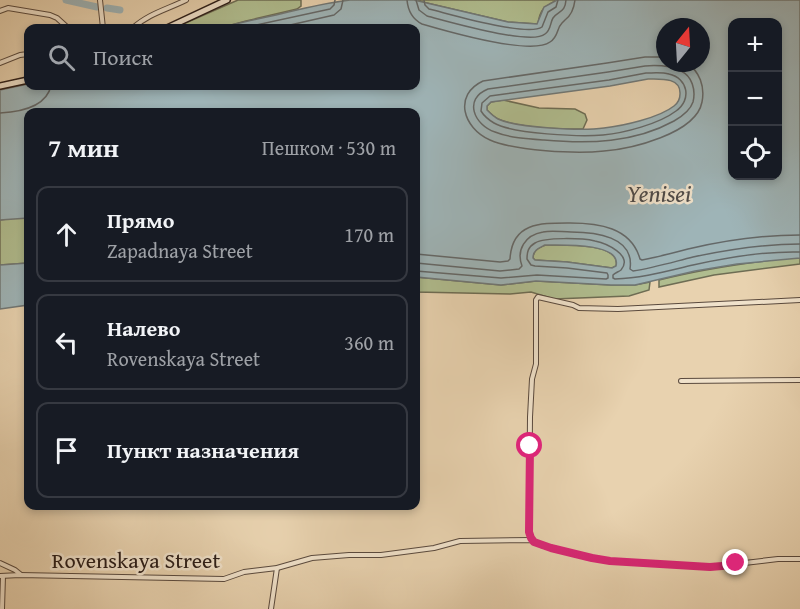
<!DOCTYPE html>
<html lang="ru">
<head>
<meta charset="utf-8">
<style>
  body { margin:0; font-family:"Gentium Book Plus",serif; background:#242831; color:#f1f3f6 }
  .controls { position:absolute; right:18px; top:18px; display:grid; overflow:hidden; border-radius:12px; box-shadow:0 3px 9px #0003 }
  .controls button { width:54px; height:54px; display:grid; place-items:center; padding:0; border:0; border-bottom:2px solid #363941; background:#171b24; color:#f1f3f6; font:30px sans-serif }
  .compass { position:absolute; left:656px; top:18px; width:54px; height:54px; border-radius:50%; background:#171b24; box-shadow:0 3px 9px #0003; rotate:18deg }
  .stop { position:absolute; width:18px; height:18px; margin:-14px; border:4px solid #db2777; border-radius:50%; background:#fff }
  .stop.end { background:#db2777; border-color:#fff; box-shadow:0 2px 6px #0008 }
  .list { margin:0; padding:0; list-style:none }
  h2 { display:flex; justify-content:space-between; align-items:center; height:78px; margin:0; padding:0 24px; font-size:26px }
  h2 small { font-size:20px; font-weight:400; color:#9ea1a6 }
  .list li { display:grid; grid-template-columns:39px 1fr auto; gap:18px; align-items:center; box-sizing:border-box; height:96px; margin:0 12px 12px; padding:0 12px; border:2px solid #363941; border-radius:12px }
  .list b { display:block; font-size:22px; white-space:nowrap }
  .list p { margin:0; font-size:20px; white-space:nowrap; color:#9ea1a6 }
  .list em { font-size:20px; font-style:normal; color:#9ea1a6 }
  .icon { flex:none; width:33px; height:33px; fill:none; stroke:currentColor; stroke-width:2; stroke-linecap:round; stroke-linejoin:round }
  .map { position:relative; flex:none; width:800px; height:609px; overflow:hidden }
  .search { position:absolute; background:#171b24; box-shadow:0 3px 9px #0003; left:24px; top:24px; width:396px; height:66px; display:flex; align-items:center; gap:15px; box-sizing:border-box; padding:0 21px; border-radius:12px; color:#9ea1a6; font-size:22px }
  .panel { position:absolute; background:#171b24; box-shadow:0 3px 9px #0003; left:24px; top:108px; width:396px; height:402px; border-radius:12px }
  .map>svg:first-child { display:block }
  .green { fill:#b0bd8f; stroke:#6e6d54; stroke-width:1.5 }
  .water { fill:#9eb4b7; stroke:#707877; stroke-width:1.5; fill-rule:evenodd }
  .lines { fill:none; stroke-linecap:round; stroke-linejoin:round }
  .shore { stroke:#646868; stroke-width:1.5 }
  .river { stroke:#9eb4b7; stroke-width:7 }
  .street-casing { stroke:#5a4a3e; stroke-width:6 }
  .secondary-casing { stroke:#2b1d18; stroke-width:8 }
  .street { stroke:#f0e2cb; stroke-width:4 }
  .secondary { stroke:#f0e2cb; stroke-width:5 }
  .route { stroke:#db2777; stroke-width:8 }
  .labels { text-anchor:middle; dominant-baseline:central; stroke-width:5; stroke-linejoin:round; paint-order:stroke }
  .street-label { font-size:22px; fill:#2b1d18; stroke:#f0e2cb }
  .water-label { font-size:24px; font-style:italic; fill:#4e4a48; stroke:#f0e2cb }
</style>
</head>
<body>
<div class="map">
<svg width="800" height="609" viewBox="0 0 800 609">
  <rect width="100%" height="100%" fill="#e8d2af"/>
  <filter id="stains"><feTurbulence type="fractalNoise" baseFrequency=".00333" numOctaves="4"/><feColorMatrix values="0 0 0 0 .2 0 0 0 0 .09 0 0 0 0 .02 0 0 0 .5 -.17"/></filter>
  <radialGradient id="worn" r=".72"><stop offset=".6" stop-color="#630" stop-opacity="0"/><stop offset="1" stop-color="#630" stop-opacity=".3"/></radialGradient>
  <g class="green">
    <polygon points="238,0 301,0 301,6 297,9 246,21 220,28 174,28"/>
    <path d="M414,0H557C544,7 540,9 538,24L508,22Z"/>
    <path d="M503,100L539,108L575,109L585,114L587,120L583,129C562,129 518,128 498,119C494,117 490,113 487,110V106L491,102Z"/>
    <polygon points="21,217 28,218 28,263 0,265 0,220"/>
    <path d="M545,245C560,245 622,242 616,266L612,268L567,262L535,260L533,258C533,250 539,248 545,245Z"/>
    <path d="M788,258H800V264L714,275L659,287V280C702,269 744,263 788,258Z"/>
    <polygon points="416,277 501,285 536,281 611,285 635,285 650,282 649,290 629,296 554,299 531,292 510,294 416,292"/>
  </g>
  <g class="water">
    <path d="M350,0H414L508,22L537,24L544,7L557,0H800V258L737,264L695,271L635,285H611L536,281L501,285L416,277V112H28V218L0,220V90L28,84V86H416V28H220C239,23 257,19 276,15C300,9 325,3 350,0ZM732,22H778V176H732ZM665,27H701V63H665ZM648,79C660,79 681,77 680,94C680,99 678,103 674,106C659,118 622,126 604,128C582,131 517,128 498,119C494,117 490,113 487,110V106L491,102L610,86ZM545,245C559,245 622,242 616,266L612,268L567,262L535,260L533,258C533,250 539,248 545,245Z"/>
    <polygon points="28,263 28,305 0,309 0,265"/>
  </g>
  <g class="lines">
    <g class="shore">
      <path d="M407,0C408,11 412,19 422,24C446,31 531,56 550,42C559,36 556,29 562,23C563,22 564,21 565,20C572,15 574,8 575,0"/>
      <path d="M416,0L419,10L427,16C447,21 531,46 545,34C551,30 550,23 553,18C559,10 565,13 566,0"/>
      <path d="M424,0L425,5L429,9C450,14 527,37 542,27L548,12L556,7L558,0"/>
      <polyline points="242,28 330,9 334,5 335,0"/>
      <polyline points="277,28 334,15 341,9 343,0"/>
      <path d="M665,57H645L607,63L483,81C453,95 463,128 490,140C515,151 576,154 604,151C630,149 696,134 702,102C705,87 700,71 686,63"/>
      <path d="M645,66C657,65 669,65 681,71C692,76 696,90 693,102C690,111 681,117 674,121C634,143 589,144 544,140C528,139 510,138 495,132C474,125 463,99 488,89L608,72Z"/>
      <path d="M646,73C653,73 662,72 669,74C688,78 692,100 676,111C659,124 624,133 603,135C580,137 513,134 494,123C489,120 484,116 481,111L482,103L490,96L609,80Z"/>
      <path d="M0,113C19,112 46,107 51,86"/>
      <path d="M416,254L500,262L508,261L510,259C512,222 541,223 570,223C598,223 631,227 640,259L642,260C658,257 673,253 688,249C722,241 765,235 800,235"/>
      <path d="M416,263L500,271L519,269L522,266C516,250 525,235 543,232C552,230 562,232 571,232C594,232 635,236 630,269L633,271C653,268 673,262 693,257C726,250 765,244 800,244"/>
      <path d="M416,271L501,278L537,275L606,279L608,278V275L607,273L567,268L535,266L531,265L527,259C527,252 528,247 535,243C545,237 582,238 595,241C605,243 634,255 621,270C618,272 615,273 613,275V278L615,279C643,278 667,271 693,265C725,258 768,251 800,252"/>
    </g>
    <g class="river">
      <polyline points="66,0 97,7"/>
      <polyline points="107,8 120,10"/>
    </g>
    <defs>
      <g id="street">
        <polyline points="100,0 103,28"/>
        <polyline points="0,11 8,8 50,15 57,18 68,28"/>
        <path d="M133,28C148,14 168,9 186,0"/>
        <polyline points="0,63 20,55 28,54"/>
        <polyline points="681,381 800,380"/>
        <polyline points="532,540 529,532 530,417 532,379 536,364 536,300 538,297 573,305 579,308 618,309 800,300"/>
        <polyline points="0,563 15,570 20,574"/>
        <polyline points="0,576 20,575 224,579 244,572 277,568 312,558 349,555 381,555 434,548 460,541 532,540 541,545 578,555 610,561 710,567 778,559 800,559"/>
        <polyline points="2,609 3,576"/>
        <polyline points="271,609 277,568"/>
      </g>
      <g id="secondary">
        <polyline points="167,28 227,0"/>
        <polyline points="0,86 28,80"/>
      </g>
    </defs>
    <use href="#street" class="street-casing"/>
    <use href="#secondary" class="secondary-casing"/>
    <use href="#street" class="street"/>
    <use href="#secondary" class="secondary"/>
  </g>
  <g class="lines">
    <polyline class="route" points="530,446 529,532 531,538 534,542 551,548 592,558 610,561 710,567 722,566 736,563"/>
  </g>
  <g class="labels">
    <g class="street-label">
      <text x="136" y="560">Rovenskaya Street</text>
    </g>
    <g class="water-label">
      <text x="659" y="193">Yenisei</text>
    </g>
  </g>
  <rect width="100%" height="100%" filter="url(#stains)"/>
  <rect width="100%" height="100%" fill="url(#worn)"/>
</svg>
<div class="controls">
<button>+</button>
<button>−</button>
<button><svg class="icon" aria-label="locate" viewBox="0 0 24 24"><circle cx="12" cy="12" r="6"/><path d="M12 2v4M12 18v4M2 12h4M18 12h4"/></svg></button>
</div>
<svg class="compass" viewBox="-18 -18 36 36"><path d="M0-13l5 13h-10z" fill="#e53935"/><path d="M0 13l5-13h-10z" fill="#9ea1a6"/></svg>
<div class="stop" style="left:530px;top:446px"></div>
<div class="stop end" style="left:736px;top:563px"></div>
<div class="search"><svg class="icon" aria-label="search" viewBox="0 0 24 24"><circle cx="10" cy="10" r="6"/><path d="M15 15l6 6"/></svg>Поиск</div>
<section class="panel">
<h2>7 мин<small>Пешком · 530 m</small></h2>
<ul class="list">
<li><svg class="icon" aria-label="ahead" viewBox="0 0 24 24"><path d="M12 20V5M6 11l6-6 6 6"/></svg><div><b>Прямо</b><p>Zapadnaya Street</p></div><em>170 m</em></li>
<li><svg class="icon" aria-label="left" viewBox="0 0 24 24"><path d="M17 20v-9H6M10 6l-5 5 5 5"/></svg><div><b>Налево</b><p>Rovenskaya Street</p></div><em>360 m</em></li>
<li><svg class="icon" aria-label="arrive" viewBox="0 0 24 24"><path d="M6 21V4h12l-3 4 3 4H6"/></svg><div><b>Пункт назначения</b></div></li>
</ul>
</section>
</div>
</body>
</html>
